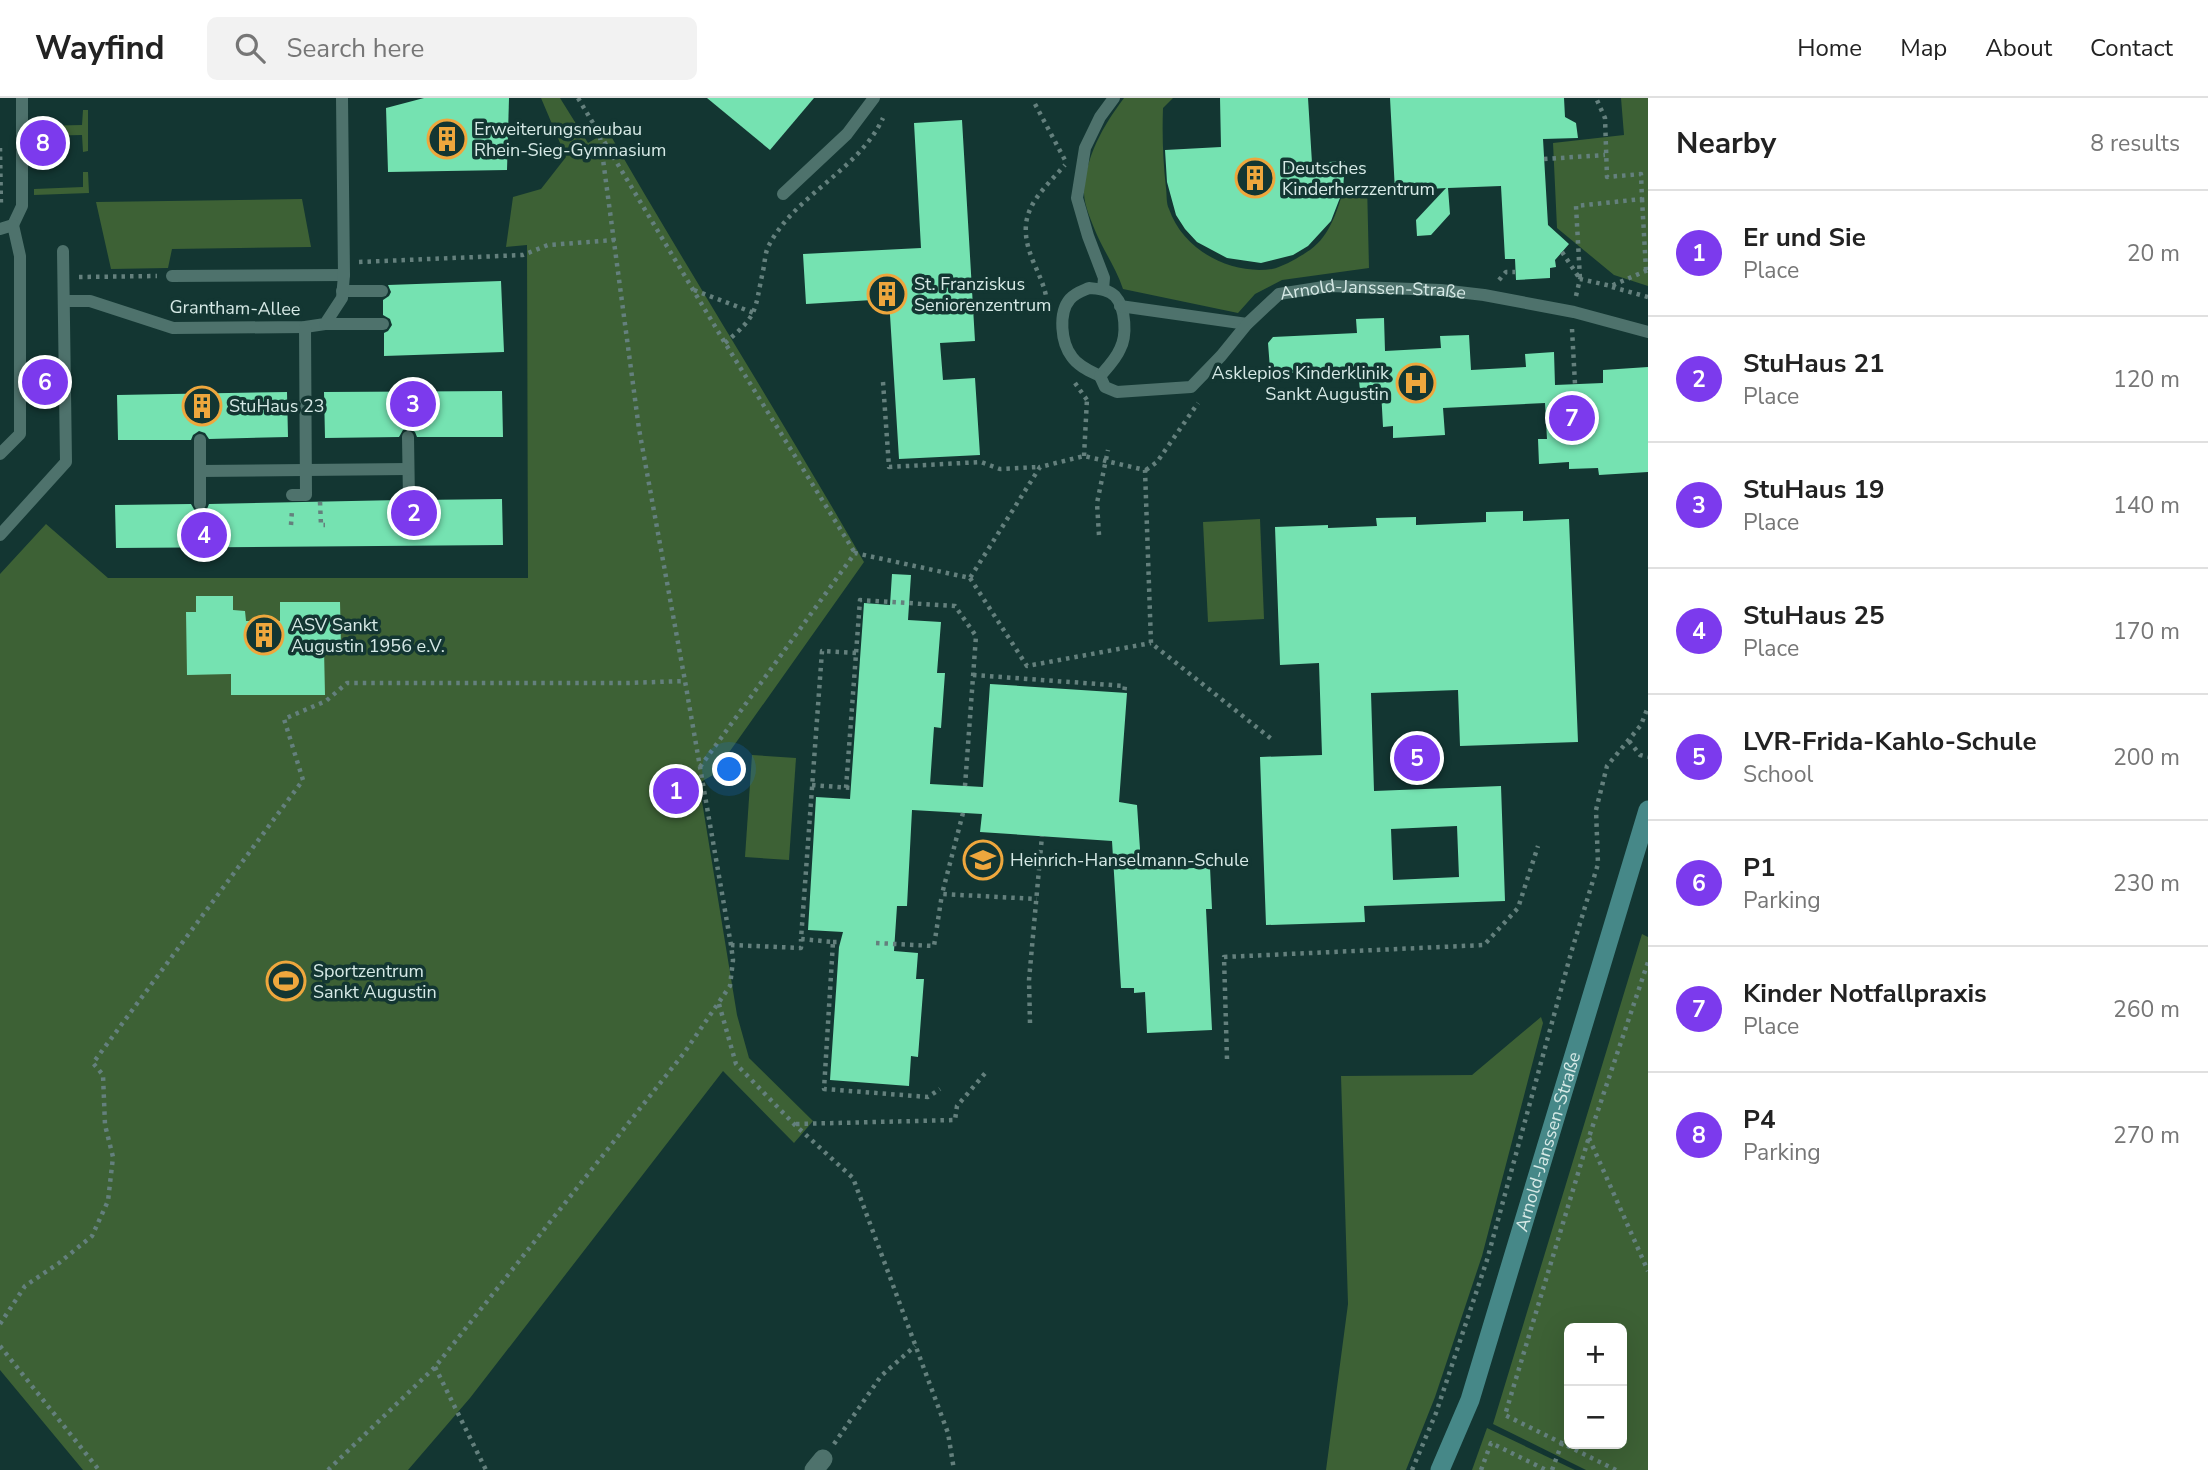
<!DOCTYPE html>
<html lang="en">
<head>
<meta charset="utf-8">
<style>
  body { margin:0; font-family:"Nunito Sans",sans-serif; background:#f2f2f2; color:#222 }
  .controls { position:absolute; right:21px; bottom:21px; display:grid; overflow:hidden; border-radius:10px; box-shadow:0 7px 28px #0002 }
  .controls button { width:63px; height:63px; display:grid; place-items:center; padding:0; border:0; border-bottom:2px solid #e0e0e0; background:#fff; color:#222; font:35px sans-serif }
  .you { position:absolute; left:730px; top:672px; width:24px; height:24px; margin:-18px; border:5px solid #fff; border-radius:50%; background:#1a73e8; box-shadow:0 0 0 10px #1a73e833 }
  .badge { display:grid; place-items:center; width:46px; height:46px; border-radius:50%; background:#7c3aed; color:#fff; font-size:23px; font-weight:700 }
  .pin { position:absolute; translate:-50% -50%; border:4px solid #fff; box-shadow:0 2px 7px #0006 }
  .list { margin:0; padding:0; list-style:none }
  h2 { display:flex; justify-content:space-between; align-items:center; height:91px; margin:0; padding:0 28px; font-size:30px }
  h2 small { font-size:23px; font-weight:400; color:#767676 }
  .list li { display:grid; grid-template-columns:46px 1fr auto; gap:21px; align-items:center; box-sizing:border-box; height:126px; padding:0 28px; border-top:2px solid #e0e0e0 }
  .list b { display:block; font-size:26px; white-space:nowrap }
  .list p { margin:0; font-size:23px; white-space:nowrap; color:#767676 }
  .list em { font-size:23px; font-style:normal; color:#767676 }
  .icon { flex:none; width:38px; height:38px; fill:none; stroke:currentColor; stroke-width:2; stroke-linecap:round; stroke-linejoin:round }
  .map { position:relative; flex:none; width:1648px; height:1372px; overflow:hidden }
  header { display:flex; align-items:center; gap:42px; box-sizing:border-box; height:98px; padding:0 35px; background:#fff; border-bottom:2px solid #e0e0e0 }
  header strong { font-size:33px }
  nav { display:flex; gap:38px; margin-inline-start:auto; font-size:24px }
  .search { width:490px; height:63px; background:#f2f2f2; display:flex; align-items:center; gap:18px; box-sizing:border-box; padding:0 24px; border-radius:10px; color:#767676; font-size:26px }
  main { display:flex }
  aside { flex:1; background:#fff }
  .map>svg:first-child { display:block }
  .green { fill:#3d6135; fill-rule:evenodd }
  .building { fill:#75e2b1; fill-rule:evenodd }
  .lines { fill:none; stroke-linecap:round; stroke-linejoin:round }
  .path { stroke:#64807d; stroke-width:4.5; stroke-dasharray:3.5 5; stroke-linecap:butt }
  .service { stroke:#4e726c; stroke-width:12 }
  .minor { stroke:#4e726c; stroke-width:19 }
  .secondary { stroke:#468888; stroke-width:19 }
  .labels { text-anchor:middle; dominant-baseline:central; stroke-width:7; stroke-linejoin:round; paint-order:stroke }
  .poi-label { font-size:18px; fill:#d6e9e6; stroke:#133632; text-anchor:start }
  .street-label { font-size:18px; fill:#d6e9e6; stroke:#133632 }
</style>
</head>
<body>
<header>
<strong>Wayfind</strong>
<div class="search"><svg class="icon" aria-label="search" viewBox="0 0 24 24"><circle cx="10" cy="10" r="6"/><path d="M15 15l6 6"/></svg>Search here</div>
<nav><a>Home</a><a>Map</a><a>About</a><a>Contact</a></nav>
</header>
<main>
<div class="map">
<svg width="1648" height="1372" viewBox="0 0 1648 1372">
  <rect width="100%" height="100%" fill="#133632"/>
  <g class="green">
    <path d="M541,0H560L588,45L608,33C691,178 781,319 864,464L713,677L699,685L737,917L749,960L813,1023L794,1045L723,973L470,1300L408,1372H83L0,1272V476L46,426L108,480H528L527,147L506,149L513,99L541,91L566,59Z"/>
    <path d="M1124,0H1173L1163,10C1162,38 1163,63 1166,90C1167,97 1166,105 1169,111C1183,152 1230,177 1272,171C1283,169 1301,158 1310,152C1331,137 1338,110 1345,87L1367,85L1369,170L1282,182L1255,196L1238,215L1123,191C1117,172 1105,155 1097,137C1092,125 1084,107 1084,95C1085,59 1103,28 1124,0Z"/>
    <polygon points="1621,0 1648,0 1648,188 1614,177 1557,130 1553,45 1624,37"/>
    <polygon points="83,12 88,12 88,53 83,54 82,37 39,38 38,28 82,27"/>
    <polygon points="83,74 88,74 89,95 34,97 34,91 83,89"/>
    <polygon points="302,101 311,149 172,151 168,170 111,171 96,104"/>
    <polygon points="1260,421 1264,521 1208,524 1203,424"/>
    <polygon points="752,657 796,660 789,762 745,759"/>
    <path d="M1642,836L1648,839V1372H1586L1493,1326ZM1622,1230V1346H1569V1230Z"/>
    <polygon points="1541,919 1543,925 1482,1158 1435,1299 1406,1372 1326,1372 1348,1206 1341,978 1472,977"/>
    <polygon points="1487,1330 1575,1372 1472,1372"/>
  </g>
  <g class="building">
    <polygon points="424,0 509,0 507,72 388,74 386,10"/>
    <polygon points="707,0 814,0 770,52"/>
    <polygon points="1220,0 1308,0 1312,65 1345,63 1343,92 1331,123 1308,148 1293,157 1261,165 1227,160 1197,144 1185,131 1176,117 1167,84 1165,52 1221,49"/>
    <polygon points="1390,0 1564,0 1565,19 1576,25 1578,40 1543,41 1548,127 1569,146 1555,162 1556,169 1550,170 1550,180 1516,182 1515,161 1505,161 1501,88 1448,90 1450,116 1431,137 1417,138 1416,122 1446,90 1395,93"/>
    <polygon points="962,22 975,243 940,245 943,282 975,280 980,357 899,361 889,201 806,206 803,156 921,150 914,25"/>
    <polygon points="501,183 504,254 384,258 384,235 388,233 392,227 390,221 383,217 383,202 389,198 391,194 388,187"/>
    <polygon points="1384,220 1385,253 1441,250 1440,238 1469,237 1471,272 1526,269 1525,256 1554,254 1555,287 1603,285 1603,272 1648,269 1648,374 1599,377 1598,370 1569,371 1569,364 1539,366 1538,341 1547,341 1545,305 1443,310 1445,337 1393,340 1393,328 1383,329 1381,292 1360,293 1358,271 1288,275 1288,271 1270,271 1268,245 1273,239 1357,235 1356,221"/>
    <polygon points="502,293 503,339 417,339 415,334 409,330 403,332 399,339 325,340 324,294"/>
    <polygon points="287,294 288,339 209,341 205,335 199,333 193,337 191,342 118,342 117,297"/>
    <polygon points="502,401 503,447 116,450 115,407 191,406 195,413 201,415 207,411 209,406 400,402 404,409 410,411 416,407 418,402"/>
    <path d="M1523,413V423L1569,421L1578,644L1460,648L1458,592L1371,595L1374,693L1501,688L1505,803L1364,808L1365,824L1266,827L1260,659L1322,657L1319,565L1280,567L1275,429L1328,427V430L1377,428L1376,420L1416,419V427L1486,424V414ZM1457,728L1459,779L1393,782L1391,731Z"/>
    <polygon points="892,476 911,477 908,522 941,524 937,575 945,575 941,630 934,629 930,686 983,689 990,586 1127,595 1119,704 1137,707 1141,766 1176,764 1177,771 1210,769 1212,811 1206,811 1212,932 1147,935 1145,894 1134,895 1134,890 1121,890 1112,743 980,734 982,716 912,712 907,808 897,808 894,853 918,855 916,881 924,881 918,959 911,958 909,988 830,982 839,849 843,834 808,832 816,699 850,701 864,505 890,507"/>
    <polygon points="196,498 233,498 233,512 245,513 246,523 280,523 280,504 340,504 341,550 324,551 325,597 231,597 231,576 187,577 186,514 196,514"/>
  </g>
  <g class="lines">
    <g class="path">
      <polyline points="578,0 725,245 855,455"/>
      <polyline points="1035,6 1066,64"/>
      <polyline points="0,50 1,108"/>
      <polyline points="1544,61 1605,57"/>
      <polyline points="1642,101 1646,172"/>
      <polyline points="1562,154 1580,181 1576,108 1642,101 1641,76 1607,79 1605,20 1596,0"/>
      <polyline points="359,164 523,157 548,147 615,142"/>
      <polyline points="79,179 157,178"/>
      <polyline points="1499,182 1506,174 1515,174"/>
      <polyline points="1612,189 1648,199"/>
      <polyline points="694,192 754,215"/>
      <polyline points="1576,198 1580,181 1611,188 1648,172"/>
      <path d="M1047,205C1046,191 1039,177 1033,163C1014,117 1035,100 1065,67"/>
      <polyline points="1572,231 1575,286"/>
      <path d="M725,245C759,216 754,214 763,173C765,164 765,154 769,147C796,96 859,72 883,20"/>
      <polyline points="883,284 889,369 981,364 1000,371 1039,369"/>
      <polyline points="1075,285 1087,302"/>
      <polyline points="1084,358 1087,301"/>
      <polyline points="1146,372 1157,364 1198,305"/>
      <polyline points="320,404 321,427 325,427"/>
      <polyline points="291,427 292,412"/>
      <polyline points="1099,437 1097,405 1108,352"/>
      <polyline points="970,480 1027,568 1151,545"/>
      <polyline points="856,555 822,553 801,841 833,844 824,991 928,999 940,991"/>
      <polyline points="973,577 1125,588 1124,595"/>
      <polyline points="1629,643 1640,657 1648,659"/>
      <polyline points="700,669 855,455 970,480 1040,369 1084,358 1145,372 1151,545 1274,643"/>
      <polyline points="812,687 851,690"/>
      <polyline points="846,690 860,502 955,508 976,538 965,688"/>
      <polyline points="963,715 942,796 1037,801"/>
      <polyline points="833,844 840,844"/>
      <polyline points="876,845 934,848 942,796"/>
      <polyline points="731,847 801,850 801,841"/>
      <polyline points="719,906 736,966 794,1026 853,1080 948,1335 954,1372"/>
      <polyline points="1030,925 1029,882 1042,738"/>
      <polyline points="1227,961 1224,859 1484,847 1518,810 1538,748"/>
      <polyline points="796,1026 955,1022 957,1008 987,973"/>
      <polyline points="1589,1040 1648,1173"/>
      <polyline points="0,1226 25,1188 59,1165 92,1138 108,1103 113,1059 105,1027 103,977 93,965 303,682 284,621 326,603 347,585 627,585 685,583"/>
      <polyline points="0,1248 99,1372"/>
      <polyline points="435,1269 486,1372"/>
      <polyline points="834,1346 881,1278 915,1248"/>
      <polyline points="328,1372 435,1269 684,955 730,888 733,862 731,847 685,583 639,331 600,39"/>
      <polyline points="1412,1372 1436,1315 1487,1162 1571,855 1598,766 1596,712 1607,668 1641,627 1648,609"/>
      <polyline points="1481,1372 1491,1345 1546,1372"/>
      <polyline points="1552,1372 1562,1345"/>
      <polyline points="1616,1372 1505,1317 1589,1039 1648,864"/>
    </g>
    <g class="service">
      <polyline points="783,96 847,36 874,0"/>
      <polyline points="13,127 22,108 22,0"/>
      <polyline points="0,131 13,127 20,158 20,336 0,356"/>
      <polyline points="172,178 344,177"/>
      <path d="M1089,190C1098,191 1108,191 1115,198C1126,210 1127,238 1120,251C1116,261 1107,270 1100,278C1090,273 1078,268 1072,259C1061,245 1058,215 1070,201C1075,195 1082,193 1089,190Z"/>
      <polyline points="1103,191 1104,180 1088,138 1077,100 1085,50 1100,19 1114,0"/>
      <polyline points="342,193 382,193"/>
      <polyline points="64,203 90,203 173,230 305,229 325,226 342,200 344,177 342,0"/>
      <polyline points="1120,208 1247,226"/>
      <polyline points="325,226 383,226"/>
      <path id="s1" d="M1100,278L1105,289L1117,294L1191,289L1221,258L1247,226L1279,196L1330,188L1441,192L1484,197L1574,214L1648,234"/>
      <polyline points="408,339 409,402"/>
      <polyline points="200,373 408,371"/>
      <polyline points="292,397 306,397 305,229"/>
      <polyline points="200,406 200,342"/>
      <polyline points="0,437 66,364 63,153"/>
    </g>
    <polyline class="minor" points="814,1372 823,1361"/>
    <path class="secondary" id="s2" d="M1440,1372L1470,1302L1648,712"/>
  </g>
  <defs>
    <symbol id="building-ring" viewBox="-11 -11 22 22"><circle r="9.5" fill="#133632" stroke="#eea73d" stroke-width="1.5"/><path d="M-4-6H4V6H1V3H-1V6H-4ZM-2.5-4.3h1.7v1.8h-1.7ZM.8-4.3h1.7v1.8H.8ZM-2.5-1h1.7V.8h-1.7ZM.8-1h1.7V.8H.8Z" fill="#eea73d"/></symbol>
    <symbol id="hospital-ring" viewBox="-11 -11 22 22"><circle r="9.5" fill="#133632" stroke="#eea73d" stroke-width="1.5"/><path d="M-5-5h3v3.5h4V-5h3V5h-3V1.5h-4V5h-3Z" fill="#eea73d"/></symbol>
    <symbol id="school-ring" viewBox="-11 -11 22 22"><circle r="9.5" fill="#133632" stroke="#eea73d" stroke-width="1.5"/><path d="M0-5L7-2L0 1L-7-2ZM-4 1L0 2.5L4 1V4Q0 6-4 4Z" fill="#eea73d"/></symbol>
    <symbol id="stadium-ring" viewBox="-11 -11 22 22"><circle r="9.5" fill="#133632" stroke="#eea73d" stroke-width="1.5"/><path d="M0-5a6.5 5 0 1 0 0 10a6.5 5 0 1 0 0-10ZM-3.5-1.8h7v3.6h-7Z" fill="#eea73d"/></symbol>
  </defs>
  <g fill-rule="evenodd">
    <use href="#building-ring" x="425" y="19" width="44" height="44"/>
    <use href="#building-ring" x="1233" y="58" width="44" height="44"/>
    <use href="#building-ring" x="865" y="174" width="44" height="44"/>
    <use href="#hospital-ring" x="1394" y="263" width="44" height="44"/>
    <use href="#building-ring" x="180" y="286" width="44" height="44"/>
    <use href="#building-ring" x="242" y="515" width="44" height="44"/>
    <use href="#school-ring" x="961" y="740" width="44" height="44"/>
    <use href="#stadium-ring" x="264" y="861" width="44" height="44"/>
  </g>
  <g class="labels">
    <g class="poi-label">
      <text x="474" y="31">Erweiterungsneubau<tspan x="474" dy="21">Rhein-Sieg-Gymnasium</tspan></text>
      <text x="1282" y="70">Deutsches<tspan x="1282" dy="21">Kinderherzzentrum</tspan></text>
      <text x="914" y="186">St. Franziskus<tspan x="914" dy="21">Seniorenzentrum</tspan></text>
      <text x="1389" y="275" text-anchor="end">Asklepios Kinderklinik<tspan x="1389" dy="21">Sankt Augustin</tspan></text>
      <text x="229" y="308">StuHaus 23</text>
      <text x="291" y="527">ASV Sankt<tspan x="291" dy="21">Augustin 1956 e.V.</tspan></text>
      <text x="1010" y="762">Heinrich-Hanselmann-Schule</text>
      <text x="313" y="873">Sportzentrum<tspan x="313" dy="21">Sankt Augustin</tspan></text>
    </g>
    <g class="street-label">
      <text stroke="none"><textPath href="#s1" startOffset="322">Arnold-Janssen-Straße</textPath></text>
      <text transform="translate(235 210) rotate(1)">Grantham-Allee</text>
      <text stroke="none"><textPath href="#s2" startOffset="346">Arnold-Janssen-Straße</textPath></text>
    </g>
  </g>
</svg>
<div class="controls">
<button>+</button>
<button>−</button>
</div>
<div class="you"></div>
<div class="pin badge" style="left:676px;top:693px">1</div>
<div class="pin badge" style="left:414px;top:415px">2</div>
<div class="pin badge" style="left:413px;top:306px">3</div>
<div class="pin badge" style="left:204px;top:437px">4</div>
<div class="pin badge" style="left:1417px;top:660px">5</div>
<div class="pin badge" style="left:45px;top:284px">6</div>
<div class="pin badge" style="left:1572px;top:320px">7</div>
<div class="pin badge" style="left:43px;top:45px">8</div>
</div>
<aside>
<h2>Nearby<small>8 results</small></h2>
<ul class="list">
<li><span class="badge">1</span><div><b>Er und Sie</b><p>Place</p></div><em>20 m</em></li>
<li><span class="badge">2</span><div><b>StuHaus 21</b><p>Place</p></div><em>120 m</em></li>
<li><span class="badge">3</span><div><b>StuHaus 19</b><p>Place</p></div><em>140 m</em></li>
<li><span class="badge">4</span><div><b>StuHaus 25</b><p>Place</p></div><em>170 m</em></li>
<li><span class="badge">5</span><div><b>LVR-Frida-Kahlo-Schule</b><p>School</p></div><em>200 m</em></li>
<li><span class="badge">6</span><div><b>P1</b><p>Parking</p></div><em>230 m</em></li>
<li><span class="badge">7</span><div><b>Kinder Notfallpraxis</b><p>Place</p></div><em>260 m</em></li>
<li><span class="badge">8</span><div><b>P4</b><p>Parking</p></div><em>270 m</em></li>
</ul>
</aside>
</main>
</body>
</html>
